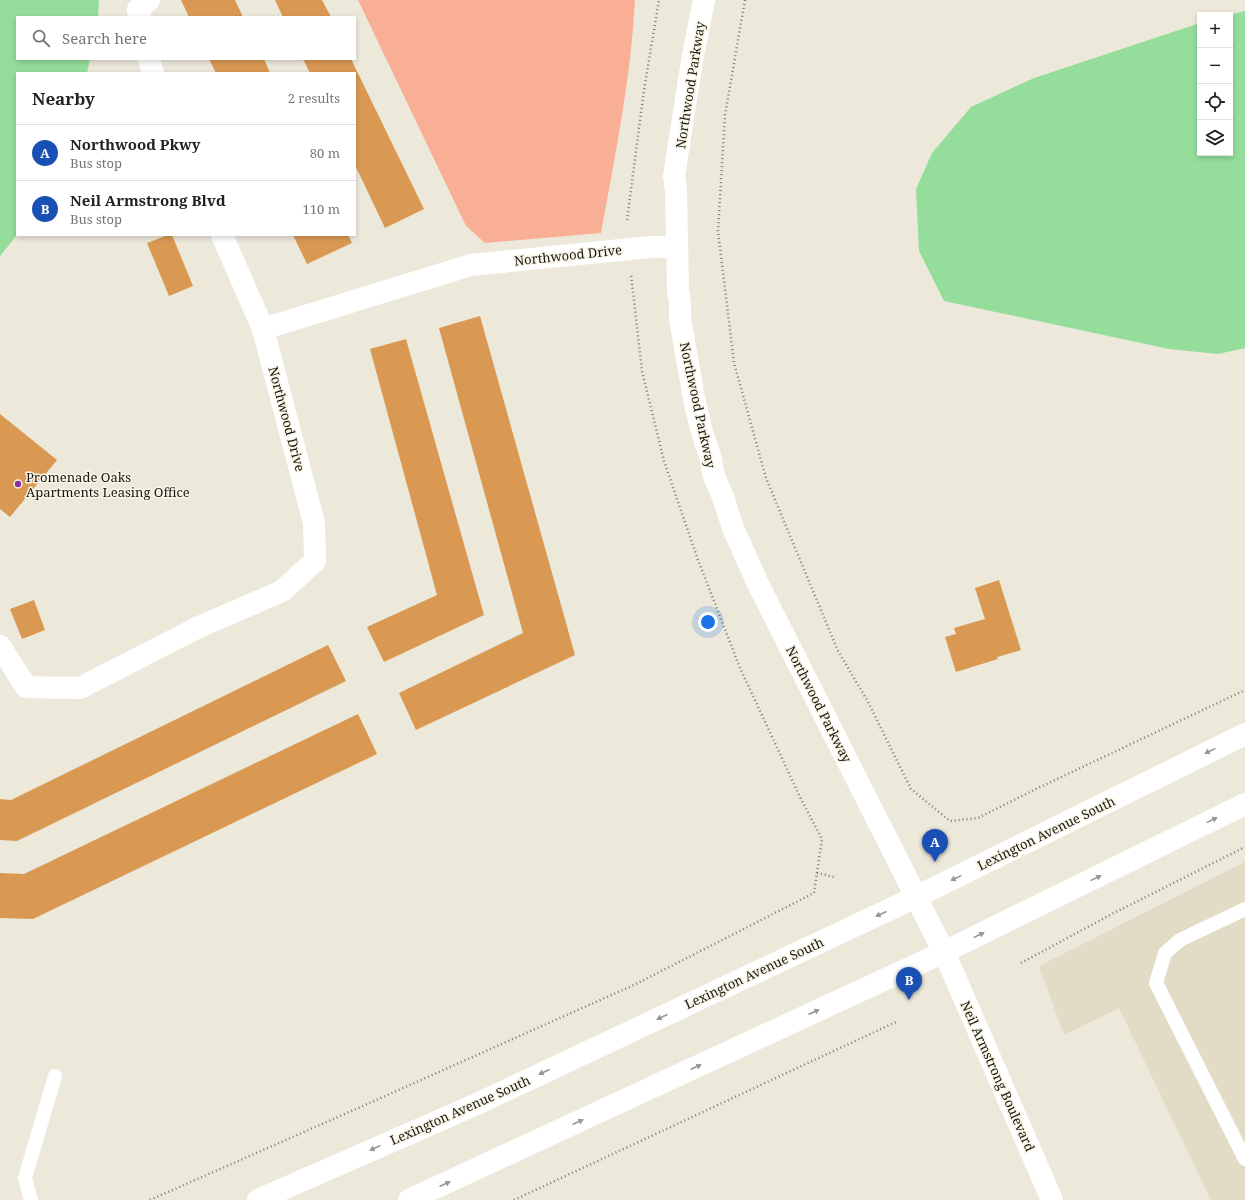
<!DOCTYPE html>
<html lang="en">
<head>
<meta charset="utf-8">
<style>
  body { margin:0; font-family:"Noto Serif",serif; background:#f2f2f2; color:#222 }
  .controls { position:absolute; right:12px; top:12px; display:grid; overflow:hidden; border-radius:0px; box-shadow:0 2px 6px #0003 }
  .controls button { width:36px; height:36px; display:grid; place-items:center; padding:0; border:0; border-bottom:1px solid #e0e0e0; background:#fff; color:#222; font:20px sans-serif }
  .you { position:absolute; left:708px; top:622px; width:14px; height:14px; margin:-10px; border:3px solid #fff; border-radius:50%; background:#1a73e8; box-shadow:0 0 0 6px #1a73e833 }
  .badge { display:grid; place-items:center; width:26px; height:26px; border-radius:50%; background:#8a319e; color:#fff; font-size:13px; font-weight:700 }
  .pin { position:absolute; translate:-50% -33px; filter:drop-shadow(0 1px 2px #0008) }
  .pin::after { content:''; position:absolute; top:21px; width:14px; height:12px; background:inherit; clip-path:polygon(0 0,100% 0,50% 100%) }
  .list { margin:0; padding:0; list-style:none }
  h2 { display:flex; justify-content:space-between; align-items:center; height:52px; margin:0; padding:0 16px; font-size:17px }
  h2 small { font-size:13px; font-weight:400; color:#767676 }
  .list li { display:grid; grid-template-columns:26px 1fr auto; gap:12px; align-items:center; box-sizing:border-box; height:56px; padding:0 16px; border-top:1px solid #e0e0e0 }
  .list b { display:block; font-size:15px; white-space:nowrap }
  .list p { margin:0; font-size:13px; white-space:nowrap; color:#767676 }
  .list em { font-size:13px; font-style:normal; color:#767676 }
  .icon { flex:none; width:22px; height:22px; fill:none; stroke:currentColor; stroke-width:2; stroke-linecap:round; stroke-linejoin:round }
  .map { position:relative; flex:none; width:1245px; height:1200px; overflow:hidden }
  .search { position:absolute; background:#fff; box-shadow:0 2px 6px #0003; left:16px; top:16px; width:340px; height:44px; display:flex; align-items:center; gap:10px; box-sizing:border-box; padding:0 14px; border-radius:0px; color:#767676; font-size:15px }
  .panel { position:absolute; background:#fff; box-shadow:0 2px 6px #0003; left:16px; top:72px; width:340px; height:164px; border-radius:0px }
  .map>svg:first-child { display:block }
  .built { fill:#e2dcc7 }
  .green { fill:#f9af95 }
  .water { fill:#95dd9b }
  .building { fill:#da9953 }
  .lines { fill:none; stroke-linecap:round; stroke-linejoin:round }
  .path { stroke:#7f7c73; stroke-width:2.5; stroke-dasharray:1 3; stroke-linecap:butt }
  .service { stroke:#fff; stroke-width:14 }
  .minor { stroke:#fff; stroke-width:22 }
  .tertiary { stroke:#fff; stroke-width:22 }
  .oneway { fill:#979694 }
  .poi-dot { fill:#8a319e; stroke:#f9f5e7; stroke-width:1.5 }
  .labels { text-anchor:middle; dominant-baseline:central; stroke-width:3; stroke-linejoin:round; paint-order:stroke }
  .street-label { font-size:13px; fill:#171611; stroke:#f9f5e7 }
  .poi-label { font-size:13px; fill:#171611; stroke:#f9f5e7; text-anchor:start }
</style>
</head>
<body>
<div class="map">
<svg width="1245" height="1200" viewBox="0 0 1245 1200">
  <rect width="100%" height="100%" fill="#ece8da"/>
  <polygon class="built" points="1245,862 1245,1200 1211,1200 1119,1008 1064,1035 1039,966"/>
  <path class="green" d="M358,0H635C631,78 615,156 601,233L485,243L466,226Z"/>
  <g class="water">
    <polygon points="0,0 99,0 98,17 17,17 17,59 90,59 87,73 17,73 17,235 0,256"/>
    <polygon points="1245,11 1245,348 1218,354 1169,349 944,301 919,251 916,189 932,153 971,107 1034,78 1200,23 1200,153 1230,153 1230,15 1228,15"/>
  </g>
  <g class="building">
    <polygon points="181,0 235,0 243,17 189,17"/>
    <polygon points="275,0 322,0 331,17 283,17"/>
    <polygon points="209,59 264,59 270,73 216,73"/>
    <polygon points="303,59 351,59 424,209 385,228 355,165 355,73 310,73"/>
    <polygon points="168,235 172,235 193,286 169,296 147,243"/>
    <polygon points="293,235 348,235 352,243 307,264"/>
    <polygon points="480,316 575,655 416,730 399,693 523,633 439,328"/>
    <polygon points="406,339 484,615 384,662 367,627 437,595 370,349"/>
    <polygon points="0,414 57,460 10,517 0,509"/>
    <polygon points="999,580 1021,650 997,657 998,659 956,672 945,637 956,634 954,628 985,619 975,588"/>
    <polygon points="34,600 45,630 22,639 10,609"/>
    <polygon points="328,645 346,681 17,841 0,840 0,799 11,800"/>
    <polygon points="358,714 377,754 33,919 0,918 0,873 24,874"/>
  </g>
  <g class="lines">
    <g class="path">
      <polyline points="745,0 725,115 718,231 734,363 766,478 838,651 867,700 911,789 950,821 978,818 1036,789 1245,690"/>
      <polyline points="627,220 644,90 659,0"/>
      <polyline points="817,873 834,877"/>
      <polyline points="1021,963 1110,915 1245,847"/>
      <polyline points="150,1200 383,1097 636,984 814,893 822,839 800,797 740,668 698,560 664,461 642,371 631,274"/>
      <polyline points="514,1200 898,1021"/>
    </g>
    <g class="service">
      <polyline points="1245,909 1180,940 1165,953 1156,983 1245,1159"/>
      <polyline points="31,1200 25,1178 55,1076"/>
    </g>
    <g class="minor">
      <polyline points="140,17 138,10 149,0"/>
      <polyline points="149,59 153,73"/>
      <polyline points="222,235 263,329"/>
      <polyline points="0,646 26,687 80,688 199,627 282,591 315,561 314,523 263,329 471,265 650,247 677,247"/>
    </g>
    <g class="tertiary">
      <polyline points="704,0 692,61 674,176 676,190 678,290 680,304 680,319 695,404 702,432 711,459 713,473 724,500 733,528 758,584 944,952 1052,1200"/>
      <polyline points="258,1200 477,1104 916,897 1245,734"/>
      <polyline points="409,1200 944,952 1245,804"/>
    </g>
  </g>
  <defs><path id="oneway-solid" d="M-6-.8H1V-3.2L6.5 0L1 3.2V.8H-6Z"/></defs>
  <g class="oneway">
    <use href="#oneway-solid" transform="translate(1210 751) rotate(154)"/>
    <use href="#oneway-solid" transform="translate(1212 820) rotate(-26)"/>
    <use href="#oneway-solid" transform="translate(956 878) rotate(154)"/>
    <use href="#oneway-solid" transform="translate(1096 878) rotate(-26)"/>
    <use href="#oneway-solid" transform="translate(881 914) rotate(155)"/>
    <use href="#oneway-solid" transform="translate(979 935) rotate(-26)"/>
    <use href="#oneway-solid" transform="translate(814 1012) rotate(-25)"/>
    <use href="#oneway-solid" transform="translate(662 1017) rotate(155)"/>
    <use href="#oneway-solid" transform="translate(696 1067) rotate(-25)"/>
    <use href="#oneway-solid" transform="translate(544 1072) rotate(155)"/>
    <use href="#oneway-solid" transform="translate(578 1122) rotate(-25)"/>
    <use href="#oneway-solid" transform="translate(375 1148) rotate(156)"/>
    <use href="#oneway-solid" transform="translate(445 1184) rotate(-25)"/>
  </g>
  <circle class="poi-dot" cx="18" cy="484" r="4"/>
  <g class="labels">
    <g class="street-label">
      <text transform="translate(690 85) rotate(-81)">Northwood Parkway</text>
      <text transform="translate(568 255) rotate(-6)">Northwood Drive</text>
      <text transform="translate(698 405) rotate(78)">Northwood Parkway</text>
      <text transform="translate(287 419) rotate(75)">Northwood Drive</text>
      <text transform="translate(819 704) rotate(63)">Northwood Parkway</text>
      <text transform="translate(1046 833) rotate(-26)">Lexington Avenue South</text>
      <text transform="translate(754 973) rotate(-25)">Lexington Avenue South</text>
      <text transform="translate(998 1076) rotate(66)">Neil Armstrong Boulevard</text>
      <text transform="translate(460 1110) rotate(-24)">Lexington Avenue South</text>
    </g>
    <g class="poi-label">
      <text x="26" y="477">Promenade Oaks<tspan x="26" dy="15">Apartments Leasing Office</tspan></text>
    </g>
  </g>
</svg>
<div class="controls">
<button>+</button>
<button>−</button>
<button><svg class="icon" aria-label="locate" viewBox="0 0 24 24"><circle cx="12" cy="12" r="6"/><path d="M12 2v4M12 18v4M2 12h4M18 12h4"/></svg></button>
<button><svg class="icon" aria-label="layers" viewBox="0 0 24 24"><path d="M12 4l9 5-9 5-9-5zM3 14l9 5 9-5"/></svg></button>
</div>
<div class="you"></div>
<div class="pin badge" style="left:935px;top:862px;background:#1a4fb4">A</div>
<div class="pin badge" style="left:909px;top:1000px;background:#1a4fb4">B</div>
<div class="search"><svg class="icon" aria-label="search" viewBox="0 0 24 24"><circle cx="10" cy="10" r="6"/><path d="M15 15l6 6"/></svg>Search here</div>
<section class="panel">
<h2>Nearby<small>2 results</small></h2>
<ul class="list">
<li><span class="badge" style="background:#1a4fb4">A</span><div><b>Northwood Pkwy</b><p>Bus stop</p></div><em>80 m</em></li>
<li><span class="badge" style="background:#1a4fb4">B</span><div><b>Neil Armstrong Blvd</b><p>Bus stop</p></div><em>110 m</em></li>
</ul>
</section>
</div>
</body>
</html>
